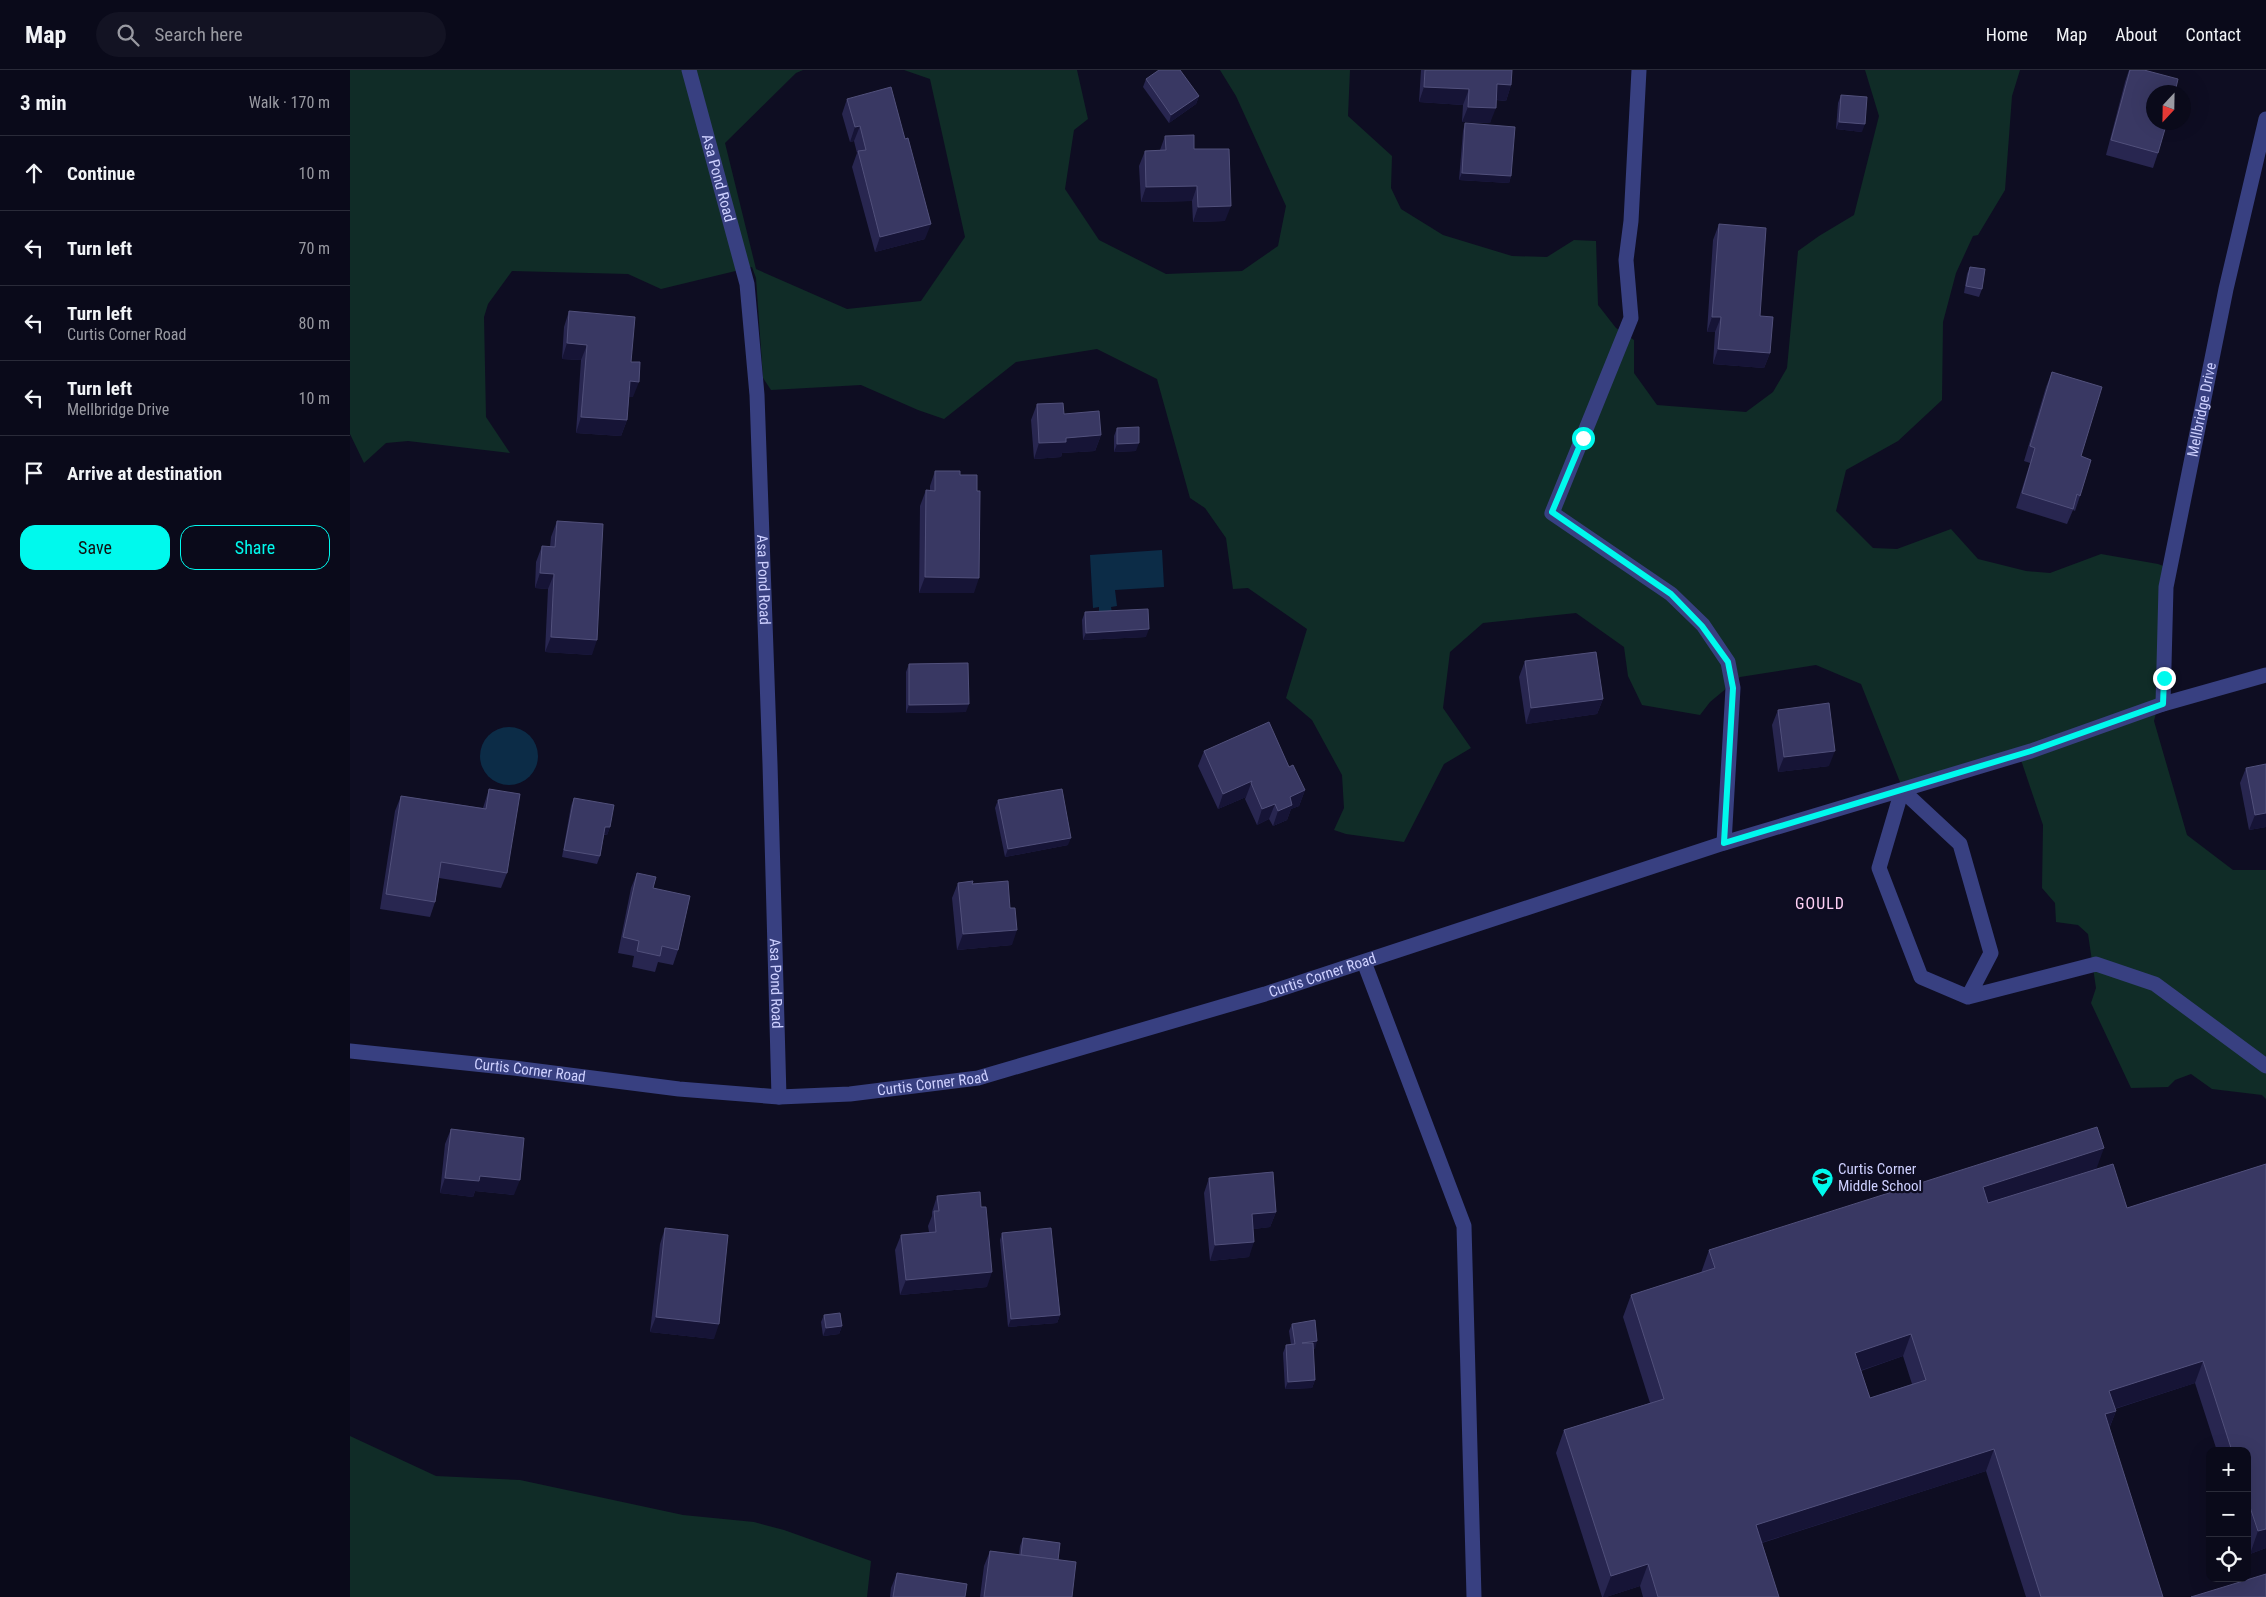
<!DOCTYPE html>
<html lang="en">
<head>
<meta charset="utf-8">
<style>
  body { margin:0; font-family:"Roboto Condensed",sans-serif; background:#131323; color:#f1f3f6 }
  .controls { position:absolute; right:15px; bottom:15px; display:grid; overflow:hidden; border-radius:10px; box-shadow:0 5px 20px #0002 }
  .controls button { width:45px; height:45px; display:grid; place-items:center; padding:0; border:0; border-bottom:1px solid #2a2b39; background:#0a0a1a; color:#f1f3f6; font:25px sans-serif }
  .compass { position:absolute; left:1796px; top:15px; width:45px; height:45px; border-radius:50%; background:#0a0a1a; box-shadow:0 5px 20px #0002; rotate:202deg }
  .stop { position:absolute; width:15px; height:15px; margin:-11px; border:4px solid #00f9ed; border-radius:50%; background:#fff }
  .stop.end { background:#00f9ed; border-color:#fff; box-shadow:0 1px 5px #0008 }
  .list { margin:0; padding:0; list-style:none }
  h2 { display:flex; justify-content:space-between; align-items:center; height:65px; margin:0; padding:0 20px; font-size:21px }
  h2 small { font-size:16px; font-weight:400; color:#999aa2 }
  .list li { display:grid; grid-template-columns:32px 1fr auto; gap:15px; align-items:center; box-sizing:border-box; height:75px; padding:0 20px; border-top:1px solid #2a2b39 }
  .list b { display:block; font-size:19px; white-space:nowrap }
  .list p { margin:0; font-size:16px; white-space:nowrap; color:#999aa2 }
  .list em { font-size:16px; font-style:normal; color:#999aa2 }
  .actions { display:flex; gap:10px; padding:15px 20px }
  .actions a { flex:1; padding:11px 0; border:1px solid #00f9ed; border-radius:15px; text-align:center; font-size:18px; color:#00f9ed }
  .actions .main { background:#00f9ed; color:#111 }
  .icon { flex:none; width:28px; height:28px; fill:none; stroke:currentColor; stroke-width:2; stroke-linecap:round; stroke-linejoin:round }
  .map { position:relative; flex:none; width:1916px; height:1527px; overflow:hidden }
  header { display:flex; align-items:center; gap:30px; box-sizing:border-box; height:70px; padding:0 25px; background:#0a0a1a; border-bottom:1px solid #2a2b39 }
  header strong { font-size:24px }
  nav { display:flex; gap:28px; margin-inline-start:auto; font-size:18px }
  .search { width:350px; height:45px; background:#131323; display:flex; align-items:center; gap:12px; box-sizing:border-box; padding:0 18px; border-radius:28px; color:#999aa2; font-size:19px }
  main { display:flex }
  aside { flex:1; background:#0a0a1a }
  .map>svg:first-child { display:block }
  .green { fill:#102c27 }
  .water { fill:#0c2c47 }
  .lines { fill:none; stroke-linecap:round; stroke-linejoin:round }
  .minor { stroke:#384081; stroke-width:15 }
  .wall { fill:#282650; fill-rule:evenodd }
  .shaded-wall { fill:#161436 }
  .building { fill:#393863; stroke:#51507b; fill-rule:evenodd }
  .route { stroke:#00f9ed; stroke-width:6 }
  .labels { text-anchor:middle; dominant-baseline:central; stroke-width:4.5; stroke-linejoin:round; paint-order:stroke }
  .street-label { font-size:15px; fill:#ced0ff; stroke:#0e0d22 }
  .poi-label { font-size:15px; fill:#ced0ff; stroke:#0e0d22; text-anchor:start }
  .neighbourhood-label { font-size:16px; letter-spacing:1px; fill:#ffd0f5; stroke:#0e0d22 }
</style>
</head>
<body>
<header>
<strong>Map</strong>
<div class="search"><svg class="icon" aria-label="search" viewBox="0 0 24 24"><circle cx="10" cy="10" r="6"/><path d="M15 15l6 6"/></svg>Search here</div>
<nav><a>Home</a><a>Map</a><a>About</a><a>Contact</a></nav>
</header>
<main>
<aside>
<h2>3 min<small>Walk · 170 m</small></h2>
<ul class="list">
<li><svg class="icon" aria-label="ahead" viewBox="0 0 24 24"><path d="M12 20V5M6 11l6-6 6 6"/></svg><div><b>Continue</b></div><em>10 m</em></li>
<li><svg class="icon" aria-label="left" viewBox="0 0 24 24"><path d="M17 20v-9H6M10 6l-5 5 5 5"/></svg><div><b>Turn left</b></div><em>70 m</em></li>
<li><svg class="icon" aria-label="left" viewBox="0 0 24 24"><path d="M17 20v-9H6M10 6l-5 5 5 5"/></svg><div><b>Turn left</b><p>Curtis Corner Road</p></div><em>80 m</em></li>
<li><svg class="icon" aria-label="left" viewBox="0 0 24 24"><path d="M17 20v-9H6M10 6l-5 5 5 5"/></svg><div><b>Turn left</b><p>Mellbridge Drive</p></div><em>10 m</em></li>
<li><svg class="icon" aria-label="arrive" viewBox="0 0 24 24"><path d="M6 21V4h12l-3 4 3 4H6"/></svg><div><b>Arrive at destination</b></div></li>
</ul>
<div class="actions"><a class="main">Save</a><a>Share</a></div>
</aside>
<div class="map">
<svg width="1916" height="1527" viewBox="0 0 1916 1527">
  <rect width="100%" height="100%" fill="#0e0d22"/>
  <g class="green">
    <polygon points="0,0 453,0 446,3 375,73 406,199 497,239 571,231 615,167 580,9 554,0 727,0 738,49 724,60 715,119 749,170 816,204 892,201 928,176 936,136 886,26 870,0 1000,0 998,46 1042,86 1041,118 1051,139 1093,165 1162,186 1197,187 1224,170 1246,171 1248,235 1266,258 1284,270 1284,303 1307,335 1396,342 1423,322 1437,298 1448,181 1469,166 1504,145 1529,46 1515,0 1670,0 1662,26 1655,120 1628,165 1623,166 1606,203 1593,252 1592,330 1548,371 1496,400 1486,441 1523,478 1547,479 1601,459 1628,489 1676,501 1700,503 1751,484 1808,494 1816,497 1810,626 1804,651 1837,765 1883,800 1916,800 1916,1029 1912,1025 1862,1019 1841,1004 1825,1010 1818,1017 1781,1018 1741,933 1746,918 1738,864 1728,855 1706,852 1705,833 1692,818 1693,755 1670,687 1552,717 1511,614 1466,595 1390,607 1360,632 1350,645 1292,635 1278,606 1274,577 1226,543 1133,553 1100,582 1093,638 1121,678 1094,694 1054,772 996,764 984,760 994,738 992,705 962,650 936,628 957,559 898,518 883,519 876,468 855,438 840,428 807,309 747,279 666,292 594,349 568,340 511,315 421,320 413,308 406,208 402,197 311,219 278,204 162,201 138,234 134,247 136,347 160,383 58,371 36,373 14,393 0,364"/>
    <polygon points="0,1366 86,1406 170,1410 333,1445 404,1452 434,1460 521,1491 517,1527 0,1527"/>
  </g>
  <g class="water">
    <polygon points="812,480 814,517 765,520 767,536 761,537 762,543 749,543 749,537 743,538 740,485"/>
    <circle cx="159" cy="686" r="29"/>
  </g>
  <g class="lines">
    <g class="minor">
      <path id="s1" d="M339,0L397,214L407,325L420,694L429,1027"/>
      <polyline points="1289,0 1281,151 1276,190 1281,248 1202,443 1321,524 1353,555 1378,592 1383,618 1374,773"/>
      <path id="s2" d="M1813,634L1816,517L1876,219L1916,49"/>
      <polyline points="1014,892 1114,1156 1124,1527"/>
      <polyline points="1618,927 1641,883 1610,774 1552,720 1529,798 1571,907 1618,927 1746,894 1805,914 1916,996"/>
      <path id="s3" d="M0,981L164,998L329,1019L429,1027L500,1024L628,1008L915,924L1374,773L1681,681L1813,634L1916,605"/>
    </g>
  </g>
  <g class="wall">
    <polygon points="1071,0 1162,0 1161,15 1156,31 1146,30 1140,53 1112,52 1113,35 1069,32"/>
    <polygon points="1779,0 1794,0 1808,83 1803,98 1756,85 1775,12"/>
    <polygon points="796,9 849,26 846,34 819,53 793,17"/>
    <polygon points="1491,25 1512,62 1486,59 1488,33"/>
    <polygon points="497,29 575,169 525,182 502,97 507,83 504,71 500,72 492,44"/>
    <polygon points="1115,53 1161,106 1159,113 1109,110 1113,61"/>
    <polygon points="815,66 844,79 875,151 843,152 842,131 791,132 789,96 795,81 810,80"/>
    <polygon points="1369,154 1410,246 1420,283 1414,298 1363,294 1365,262 1357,262 1363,170"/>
    <polygon points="1620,197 1632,219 1629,227 1614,223 1617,204"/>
    <polygon points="219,241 281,292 283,327 279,327 277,350 271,366 226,363 231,290 212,289 214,257"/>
    <polygon points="1702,302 1731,386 1730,426 1725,441 1723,440 1717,454 1666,438 1680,393 1674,391 1696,317"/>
    <polygon points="687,334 714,344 751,365 745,381 712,383 711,387 684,389 681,350"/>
    <polygon points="767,358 786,381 764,382 764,366"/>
    <polygon points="585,401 610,405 624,523 569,523 570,436 576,420 580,421 580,416"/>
    <polygon points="207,451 242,585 195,582 198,519 185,518 186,492 192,476 200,477 201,467"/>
    <polygon points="735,542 796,567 733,570 732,550"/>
    <polygon points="1175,591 1253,629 1247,644 1176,654 1169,607"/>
    <polygon points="559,594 616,642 556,643 556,602"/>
    <polygon points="1428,640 1479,696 1428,702 1422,655"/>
    <polygon points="854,681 939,697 955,720 949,736 941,739 937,750 923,756 919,749 907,755 895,729 896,727 868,739 848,696"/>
    <polygon points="1896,698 1916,757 1899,760 1890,713"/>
    <polygon points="139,719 157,803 151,818 89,808 85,832 80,847 30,839 45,741 51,726 133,738"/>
    <polygon points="224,728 260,757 257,765 254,765 250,786 247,794 212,787 221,736"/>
    <polygon points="648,730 718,775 655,787 645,738"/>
    <polygon points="287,803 303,818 328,880 323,895 308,892 305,902 282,897 284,886 268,883 281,818"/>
    <polygon points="608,813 622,814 662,875 607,880 602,828"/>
    <polygon points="101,1059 164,1125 125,1121 123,1127 90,1123 95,1074"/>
    <path d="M1916,1094V1478L1900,1484L1897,1475V1381H1867L1845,1313L1765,1339L1766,1341L1759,1359L1813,1527H1676L1636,1401L1412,1473L1429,1527H1293L1290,1516L1256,1527H1252L1206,1383L1214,1360L1300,1333L1273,1247L1281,1225L1351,1203L1359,1180L1746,1099L1777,1138ZM1553,1286L1562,1314L1520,1328L1511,1301Z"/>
    <polygon points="859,1108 926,1142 920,1157 903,1159 899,1187 860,1191 854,1123"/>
    <polygon points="587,1126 637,1217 550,1225 545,1180 551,1165 579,1162 578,1156 582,1146 582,1142"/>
    <polygon points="315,1158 364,1269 300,1262 310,1174"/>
    <polygon points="652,1163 710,1245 707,1253 658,1257 650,1170"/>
    <polygon points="474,1245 492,1256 489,1264 473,1266 471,1252"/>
    <polygon points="942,1254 965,1279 963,1279 965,1310 962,1318 935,1319 933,1283 936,1275 941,1275 939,1261"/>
    <polygon points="673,1468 708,1490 722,1527 630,1527 634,1496 640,1481 669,1485 670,1476"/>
    <polygon points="547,1503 615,1527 540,1527 541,1518"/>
  </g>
  <g class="shaded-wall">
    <polygon points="1147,14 1161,15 1156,31 1142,29"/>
    <polygon points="1074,17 1119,19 1113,35 1069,32"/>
    <polygon points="849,26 846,34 819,53 821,45"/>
    <polygon points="1118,37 1146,38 1140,53 1112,52"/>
    <polygon points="1489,52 1515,54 1512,62 1486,59"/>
    <polygon points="510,56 504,71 500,72 505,57"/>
    <polygon points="1112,103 1161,106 1159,113 1109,110"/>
    <polygon points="847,116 842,131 791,132 796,117"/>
    <polygon points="881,136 875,151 843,152 848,137"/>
    <polygon points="581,154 575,169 525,182 530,167"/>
    <polygon points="1362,247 1371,247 1365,262 1357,262"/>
    <polygon points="217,273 237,275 231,290 212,289"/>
    <polygon points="1368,279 1420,283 1414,298 1363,294"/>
    <polygon points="280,311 289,312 283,327 274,327"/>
    <polygon points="231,347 277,350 271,366 226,363"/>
    <polygon points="751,365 745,381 712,383 711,387 684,389 689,373 716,368"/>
    <polygon points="789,373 786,381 764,382 767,374"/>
    <polygon points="190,503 204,504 198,519 185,518"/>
    <polygon points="575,507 629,508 624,523 569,523"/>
    <polygon points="799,559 796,567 733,570 736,563"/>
    <polygon points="201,567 247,570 242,585 195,582"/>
    <polygon points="1253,629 1247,644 1176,654 1181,638"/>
    <polygon points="619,634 616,642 556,643 559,635"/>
    <polygon points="1485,681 1479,696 1428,702 1434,687"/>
    <polygon points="902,711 896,727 868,739 873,724"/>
    <polygon points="955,720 949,736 941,739 937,750 923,756 928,741 940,727"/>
    <polygon points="925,734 919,749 907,755 912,739"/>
    <polygon points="1916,743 1916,757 1899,760 1905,745"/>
    <polygon points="255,757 260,757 257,765 252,764"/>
    <polygon points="721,768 718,775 655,787 658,779"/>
    <polygon points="667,860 662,875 607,880 613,864"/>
    <polygon points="1754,1078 1746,1100 1625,1139 1633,1117"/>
    <polygon points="130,1106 170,1110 164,1125 125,1121 123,1127 90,1123 95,1108"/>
    <polygon points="926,1142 920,1157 896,1160 902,1144"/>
    <polygon points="904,1172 899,1187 860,1191 865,1175"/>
    <polygon points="642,1202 637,1217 550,1225 556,1210"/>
    <polygon points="710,1245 707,1253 658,1257 661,1249"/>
    <polygon points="306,1247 369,1254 364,1269 300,1262"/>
    <polygon points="492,1256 489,1264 473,1266 476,1258"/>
    <polygon points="1561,1264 1553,1286 1497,1305 1505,1283"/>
    <polygon points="967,1271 965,1279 949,1281 952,1273"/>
    <polygon points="1853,1291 1845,1313 1751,1343 1759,1321"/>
    <polygon points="965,1310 962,1318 935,1319 938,1312"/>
    <polygon points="1766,1341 1757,1363 1755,1344"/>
    <polygon points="1644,1379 1636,1401 1398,1477 1406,1455"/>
    <polygon points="1916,1459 1916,1478 1900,1484 1908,1461"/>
    <polygon points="1298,1494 1290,1516 1256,1527 1253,1527 1261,1506"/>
  </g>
  <g class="building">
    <polygon points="809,0 830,0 849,26 821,45 796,9"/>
    <polygon points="1075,0 1162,0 1161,15 1147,14 1146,38 1118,37 1119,19 1074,17"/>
    <polygon points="1780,0 1794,0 1828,9 1825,22 1804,22 1804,52 1817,52 1808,83 1761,70"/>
    <polygon points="541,17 555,69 558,68 581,154 530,167 508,81 516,80 510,56 505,57 497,29"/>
    <polygon points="1491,25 1517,27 1515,54 1489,52"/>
    <polygon points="1115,53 1165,57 1161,106 1112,103"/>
    <polygon points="844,65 844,79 879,79 881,136 848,137 847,116 796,117 795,81 816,80 815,66"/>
    <polygon points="1369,154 1416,158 1410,246 1423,247 1420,283 1368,279 1371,247 1362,247"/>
    <polygon points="1620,197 1635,199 1632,219 1616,216"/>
    <polygon points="219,241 285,247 281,292 290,292 289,312 280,311 277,350 231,347 237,275 217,273"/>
    <polygon points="1702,302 1752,317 1731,386 1741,390 1730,426 1727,424 1723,439 1672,423 1685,378 1680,376"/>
    <polygon points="713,333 714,344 749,341 751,365 716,368 716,372 689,373 687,334"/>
    <polygon points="789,357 789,373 767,374 767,358"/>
    <polygon points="585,401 610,401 610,405 627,405 627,421 630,421 629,508 575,507 576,420 585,421"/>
    <polygon points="207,451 253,454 247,570 201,567 204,504 190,503 192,476 205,477"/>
    <polygon points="798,539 799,559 736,563 735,542"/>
    <polygon points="1246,582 1253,629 1181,638 1175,591"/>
    <polygon points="618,593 619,634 559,635 559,594"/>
    <polygon points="1479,633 1485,681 1434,687 1428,640"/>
    <polygon points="919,652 939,697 943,695 955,720 940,727 942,735 928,741 925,734 912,739 901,713 902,711 873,724 854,681"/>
    <polygon points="1916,694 1916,743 1905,745 1896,698"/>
    <polygon points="139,719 170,724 157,803 91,792 85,832 36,824 51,726 136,739"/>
    <polygon points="712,719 721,768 658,779 648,730"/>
    <polygon points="224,728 264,735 260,757 255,757 250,786 214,780"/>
    <polygon points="287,803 306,807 303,818 340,826 328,880 312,876 310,886 287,881 289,871 273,867"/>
    <polygon points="623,811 622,814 658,811 660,838 665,838 667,860 613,864 608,813"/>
    <path d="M1747,1057L1754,1078L1633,1117L1638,1133L1763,1094L1777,1138L1916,1094V1459L1908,1461L1897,1428V1381H1882L1853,1291L1759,1321L1766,1341L1755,1344L1813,1527H1691L1644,1379L1406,1455L1429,1527H1308L1298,1494L1261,1506L1214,1360L1314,1329L1281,1225L1365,1198L1359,1180ZM1561,1264L1576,1310L1520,1328L1505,1283Z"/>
    <polygon points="101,1059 174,1068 170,1110 130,1106 129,1111 95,1108"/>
    <polygon points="923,1102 926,1142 902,1144 904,1172 865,1175 859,1108"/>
    <polygon points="630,1122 631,1137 636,1137 642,1202 556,1210 551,1165 586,1162 584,1141 589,1141 587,1126"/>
    <polygon points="315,1158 378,1165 369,1254 306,1247"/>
    <polygon points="701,1158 710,1245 661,1249 652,1163"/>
    <polygon points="490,1243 492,1256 476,1258 474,1245"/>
    <polygon points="965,1250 967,1271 952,1273 963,1273 965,1310 938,1312 936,1275 945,1274 942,1254"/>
    <polygon points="673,1468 710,1473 708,1490 671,1485"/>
    <polygon points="640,1481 726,1492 722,1527 634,1527"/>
    <polygon points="547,1503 617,1514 615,1527 543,1527"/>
    <polygon points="1916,1504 1916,1527 1841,1527"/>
  </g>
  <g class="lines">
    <polyline class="route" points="1233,368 1202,442 1321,524 1352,556 1378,592 1383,618 1374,773 1681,681 1813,634 1814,608"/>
  </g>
  <defs>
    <symbol id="school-pin" viewBox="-11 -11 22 30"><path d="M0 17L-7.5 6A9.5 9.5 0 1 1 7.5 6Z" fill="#00f9ed" stroke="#0e0d22"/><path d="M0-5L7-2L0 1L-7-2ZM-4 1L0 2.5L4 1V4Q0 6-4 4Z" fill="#111"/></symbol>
  </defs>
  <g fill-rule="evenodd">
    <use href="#school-pin" x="1460" y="1096" width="25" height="34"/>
  </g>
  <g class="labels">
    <g class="street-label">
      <text stroke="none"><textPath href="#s1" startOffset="112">Asa Pond Road</textPath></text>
      <text stroke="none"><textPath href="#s2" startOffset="298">Mellbridge Drive</textPath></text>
      <text stroke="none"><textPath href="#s1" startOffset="518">Asa Pond Road</textPath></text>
      <text stroke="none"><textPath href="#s3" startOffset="991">Curtis Corner Road</textPath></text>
      <text stroke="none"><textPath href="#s1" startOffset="922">Asa Pond Road</textPath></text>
      <text stroke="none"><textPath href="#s3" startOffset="181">Curtis Corner Road</textPath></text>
      <text stroke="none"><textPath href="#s3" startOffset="586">Curtis Corner Road</textPath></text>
    </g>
    <g class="poi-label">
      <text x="1488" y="1099">Curtis Corner<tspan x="1488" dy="17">Middle School</tspan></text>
    </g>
    <g class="neighbourhood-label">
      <text x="1470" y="833">GOULD</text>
    </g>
  </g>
</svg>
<div class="controls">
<button>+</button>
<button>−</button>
<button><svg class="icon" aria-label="locate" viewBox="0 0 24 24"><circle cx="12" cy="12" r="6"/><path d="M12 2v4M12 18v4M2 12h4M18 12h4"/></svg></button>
</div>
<svg class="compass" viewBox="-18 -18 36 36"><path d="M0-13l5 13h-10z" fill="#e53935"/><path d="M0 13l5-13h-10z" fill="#999aa2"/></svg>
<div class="stop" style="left:1233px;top:368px"></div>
<div class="stop end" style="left:1814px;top:608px"></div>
</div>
</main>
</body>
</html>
